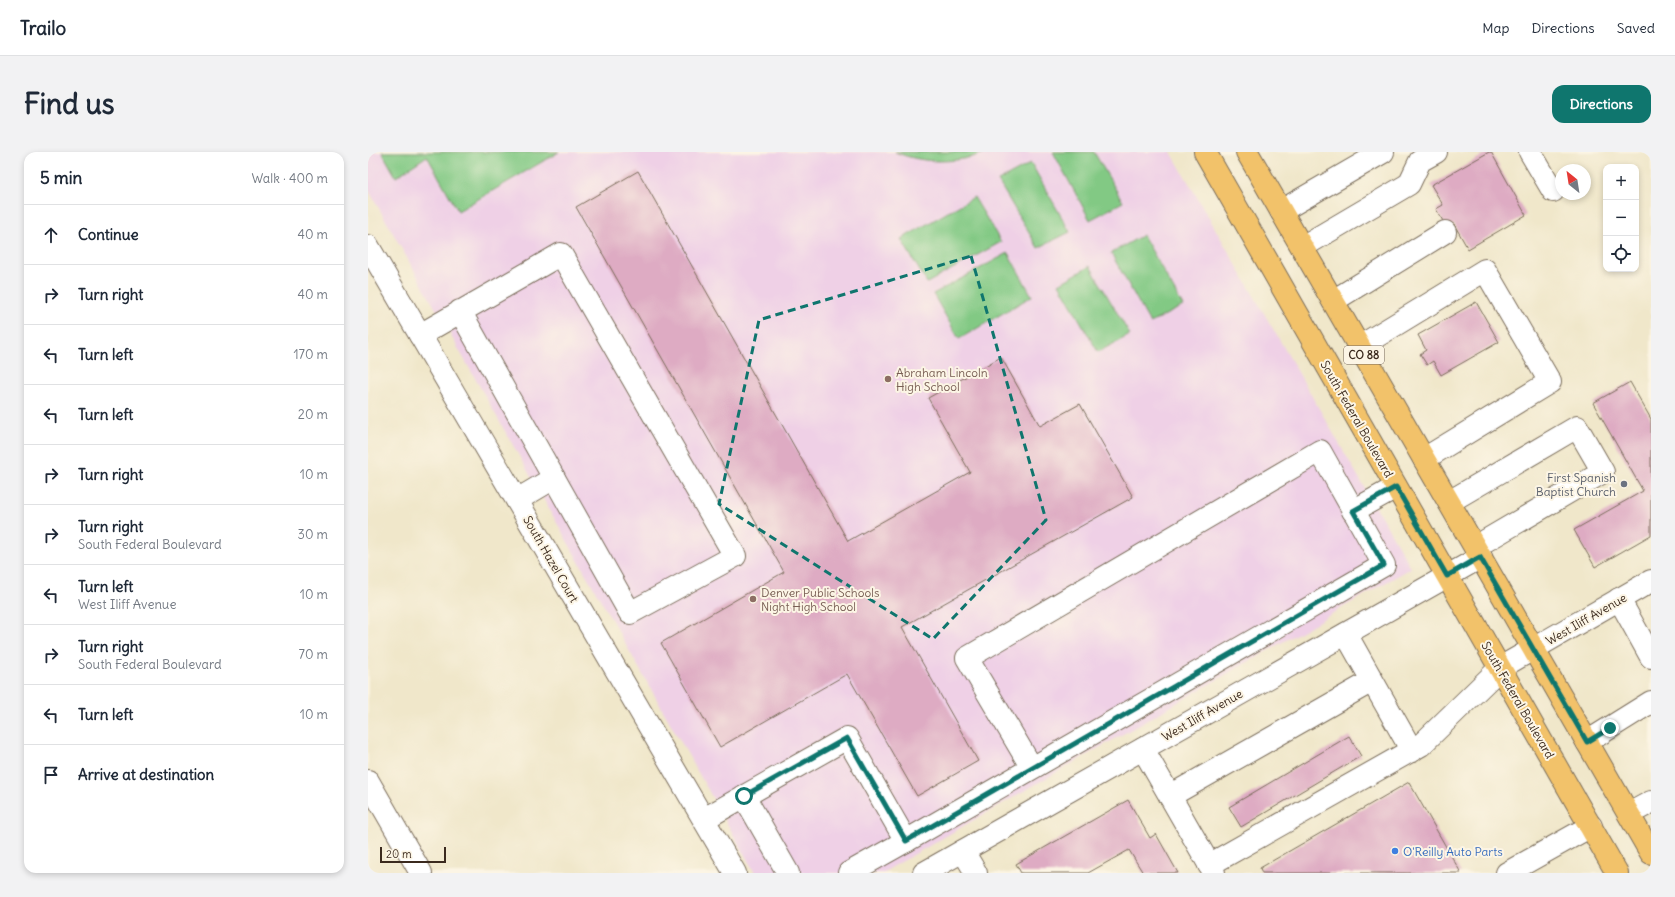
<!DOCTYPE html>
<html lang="en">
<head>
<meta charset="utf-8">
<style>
  body { margin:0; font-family:Delius,sans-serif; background:#f2f2f3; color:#1f2937 }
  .controls { position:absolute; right:12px; top:12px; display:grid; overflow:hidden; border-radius:8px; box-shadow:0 2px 6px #0003 }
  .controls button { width:36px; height:36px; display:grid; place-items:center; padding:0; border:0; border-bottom:1px solid #e0e1e3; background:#fff; color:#1f2937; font:20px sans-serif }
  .compass { position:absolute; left:1187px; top:12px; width:36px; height:36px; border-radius:50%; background:#fff; box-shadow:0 2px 6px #0003; rotate:330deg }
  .scale { position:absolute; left:12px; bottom:10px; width:66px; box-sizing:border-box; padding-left:4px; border:2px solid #3b2a1e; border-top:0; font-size:11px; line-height:14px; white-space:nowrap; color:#3b2a1e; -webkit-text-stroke:3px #fcf5e5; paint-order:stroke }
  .stop { position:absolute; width:12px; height:12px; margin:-9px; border:3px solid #0f766e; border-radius:50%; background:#fff }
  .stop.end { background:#0f766e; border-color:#fff; box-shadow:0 1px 4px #0008 }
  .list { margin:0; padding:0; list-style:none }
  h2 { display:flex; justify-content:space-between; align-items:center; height:52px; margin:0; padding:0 16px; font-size:17px }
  h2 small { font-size:13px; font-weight:400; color:#747a83 }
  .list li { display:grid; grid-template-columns:26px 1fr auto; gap:12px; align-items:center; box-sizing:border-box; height:60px; padding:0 16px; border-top:1px solid #e0e1e3 }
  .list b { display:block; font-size:15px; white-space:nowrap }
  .list p { margin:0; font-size:13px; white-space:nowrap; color:#747a83 }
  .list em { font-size:13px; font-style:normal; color:#747a83 }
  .icon { flex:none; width:22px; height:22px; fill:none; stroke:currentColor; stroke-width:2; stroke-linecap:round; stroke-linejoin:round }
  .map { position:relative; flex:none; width:1283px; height:721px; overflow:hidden; border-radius:12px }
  header { display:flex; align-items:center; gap:24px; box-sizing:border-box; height:56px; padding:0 20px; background:#fff; border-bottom:1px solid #e0e1e3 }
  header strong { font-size:19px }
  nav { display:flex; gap:22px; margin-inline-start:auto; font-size:14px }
  .intro { display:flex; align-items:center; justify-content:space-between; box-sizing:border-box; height:96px; padding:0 24px }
  h1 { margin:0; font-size:28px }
  .button { padding:10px 18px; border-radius:12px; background:#0f766e; color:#fff; font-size:14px; font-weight:700 }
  main { display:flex; gap:24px; padding:0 24px }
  aside { flex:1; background:#fff; border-radius:12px; box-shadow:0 2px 6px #0003 }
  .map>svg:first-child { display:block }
  .built { fill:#efd0e6 }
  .green { fill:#82c984; stroke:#5e7a51 }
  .building { fill:#deabc3 }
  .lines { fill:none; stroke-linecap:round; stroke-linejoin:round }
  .minor-casing { stroke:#7a6c5a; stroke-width:24 }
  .major-casing { stroke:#7a6c5a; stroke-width:24 }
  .minor { stroke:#fff; stroke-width:22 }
  .major { stroke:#f2c26a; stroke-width:22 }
  .route { stroke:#0f766e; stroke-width:5 }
  .marked { fill:none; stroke:#0f766e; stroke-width:3; stroke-dasharray:8 5; stroke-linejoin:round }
  .education-dot { fill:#8d6e63; stroke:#fcf5e5; stroke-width:1.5 }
  .worship-dot { fill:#6b7280; stroke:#fcf5e5; stroke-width:1.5 }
  .shop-dot { fill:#3f7fe0; stroke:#fcf5e5; stroke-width:1.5 }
  .labels { text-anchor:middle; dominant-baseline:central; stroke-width:4; stroke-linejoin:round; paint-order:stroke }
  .shield { fill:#fcf5e5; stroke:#75675a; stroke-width:1 }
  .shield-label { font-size:11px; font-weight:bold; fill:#3b2a1e }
  .education-label { font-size:12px; fill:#785e54; stroke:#fcf5e5; text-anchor:start }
  .street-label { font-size:12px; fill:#3b2a1e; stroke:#fcf5e5 }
  .worship-label { font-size:12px; fill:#5b616d; stroke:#fcf5e5; text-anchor:end }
  .shop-label { font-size:12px; fill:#366cbe; stroke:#fcf5e5; text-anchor:start }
</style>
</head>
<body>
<header>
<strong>Trailo</strong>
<nav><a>Map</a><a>Directions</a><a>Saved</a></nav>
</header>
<div class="intro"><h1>Find us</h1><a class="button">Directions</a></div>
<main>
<aside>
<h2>5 min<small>Walk · 400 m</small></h2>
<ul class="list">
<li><svg class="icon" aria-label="ahead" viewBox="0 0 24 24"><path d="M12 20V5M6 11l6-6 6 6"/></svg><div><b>Continue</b></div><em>40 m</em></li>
<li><svg class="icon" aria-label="right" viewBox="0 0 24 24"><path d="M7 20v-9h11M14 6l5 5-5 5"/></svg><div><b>Turn right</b></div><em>40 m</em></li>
<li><svg class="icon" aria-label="left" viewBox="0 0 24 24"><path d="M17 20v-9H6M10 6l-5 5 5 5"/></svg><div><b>Turn left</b></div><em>170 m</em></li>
<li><svg class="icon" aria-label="left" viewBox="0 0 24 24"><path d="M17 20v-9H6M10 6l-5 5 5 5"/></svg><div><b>Turn left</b></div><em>20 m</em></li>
<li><svg class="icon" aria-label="right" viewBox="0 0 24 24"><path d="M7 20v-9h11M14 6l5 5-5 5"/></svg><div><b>Turn right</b></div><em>10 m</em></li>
<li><svg class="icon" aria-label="right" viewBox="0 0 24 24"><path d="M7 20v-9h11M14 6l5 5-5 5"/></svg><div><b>Turn right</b><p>South Federal Boulevard</p></div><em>30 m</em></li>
<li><svg class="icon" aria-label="left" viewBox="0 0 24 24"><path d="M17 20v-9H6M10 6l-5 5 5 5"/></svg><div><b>Turn left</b><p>West Iliff Avenue</p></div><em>10 m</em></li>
<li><svg class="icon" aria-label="right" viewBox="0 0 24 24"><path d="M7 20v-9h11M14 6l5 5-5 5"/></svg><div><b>Turn right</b><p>South Federal Boulevard</p></div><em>70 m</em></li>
<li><svg class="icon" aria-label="left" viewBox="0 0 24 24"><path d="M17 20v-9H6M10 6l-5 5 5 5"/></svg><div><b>Turn left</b></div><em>10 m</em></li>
<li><svg class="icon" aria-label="arrive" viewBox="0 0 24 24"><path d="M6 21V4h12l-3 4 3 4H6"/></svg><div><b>Arrive at destination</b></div></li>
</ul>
</aside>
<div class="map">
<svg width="1283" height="721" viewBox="0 0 1283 721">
  <rect width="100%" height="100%" fill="#fcf5e5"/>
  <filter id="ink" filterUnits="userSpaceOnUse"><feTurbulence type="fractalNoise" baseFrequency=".025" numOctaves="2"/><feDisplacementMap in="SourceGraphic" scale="8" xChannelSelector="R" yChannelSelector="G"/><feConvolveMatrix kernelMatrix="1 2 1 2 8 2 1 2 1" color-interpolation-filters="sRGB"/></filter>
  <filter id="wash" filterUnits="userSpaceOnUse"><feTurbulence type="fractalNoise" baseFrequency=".012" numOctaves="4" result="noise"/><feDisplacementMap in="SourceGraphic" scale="16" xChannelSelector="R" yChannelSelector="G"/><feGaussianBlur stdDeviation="0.9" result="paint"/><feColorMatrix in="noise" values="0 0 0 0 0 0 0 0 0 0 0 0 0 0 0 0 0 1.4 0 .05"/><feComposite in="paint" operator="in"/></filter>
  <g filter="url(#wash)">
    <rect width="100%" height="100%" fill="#f0e7ca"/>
    <polygon class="built" points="0,0 803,0 1043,416 514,721 387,721 0,37"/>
    <g class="green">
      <polygon points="14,0 191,0 90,59 59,4 28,25"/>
      <path d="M527,0H618C590,12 555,12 527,0Z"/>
      <polygon points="726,0 755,50 722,68 685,0"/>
      <polygon points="663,11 702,80 670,96 630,29"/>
      <polygon points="606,45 633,90 559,131 533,87"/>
      <polygon points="775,83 815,154 782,171 743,101"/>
      <polygon points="640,101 664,144 591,187 565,142"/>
      <polygon points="722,114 762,183 730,200 691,132"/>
    </g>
    <g id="blocks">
      <g class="building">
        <polygon points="1121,0 1123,0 1158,63 1100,97 1086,72 1079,76 1068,57 1075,53 1063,33"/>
        <polygon points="270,19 480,389 602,320 560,246 633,205 672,274 712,252 765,345 534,475 610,609 549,644 479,522 352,595 293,491 416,420 208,55"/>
        <polygon points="1108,150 1131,190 1073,223 1065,209 1059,213 1052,202 1058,198 1050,183"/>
        <polygon points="1262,230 1283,267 1283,383 1227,415 1206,378 1275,339 1225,251"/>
        <polygon points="981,584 993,604 873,675 861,655"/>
        <polygon points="1041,630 1093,721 894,721 892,716"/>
        <polygon points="760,648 782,686 788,682 810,721 775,721 761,698 720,721 653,721 648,712"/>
      </g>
    </g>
  </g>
  <g filter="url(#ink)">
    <use href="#blocks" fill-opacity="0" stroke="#7a6c5a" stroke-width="1"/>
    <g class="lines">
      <defs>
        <g id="minor">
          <polyline points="1162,0 1185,39"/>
          <polyline points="913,59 1015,0"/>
          <polyline points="0,94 367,721"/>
          <polyline points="934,95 1041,32 1052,9 1068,0"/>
          <polyline points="965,149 1077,80"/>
          <polyline points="52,183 193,102 367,404 262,461 92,159"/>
          <polyline points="991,195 1117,118 1182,230 1056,307"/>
          <polyline points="149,348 186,326"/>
          <polyline points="1081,350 1209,275 1235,320 1107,395"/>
          <polyline points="985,359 1028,335"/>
          <polyline points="1251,447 1283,505"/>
          <polyline points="978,482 1044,599"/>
          <polyline points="1219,590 1283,550"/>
          <polyline points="775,597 846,721"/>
          <polyline points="0,629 53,721"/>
          <polyline points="376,644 420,721"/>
          <polyline points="802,644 1004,529"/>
          <polyline points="1261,662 1283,650"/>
          <polyline points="336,667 479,586 538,689 481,721"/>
          <polyline points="538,689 1016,413 952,299 599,506 664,616"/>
          <polyline points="595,699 608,721"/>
          <polyline points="841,713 1053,593 1132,516 1283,429"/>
          <polyline points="556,721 1113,405"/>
          <polyline points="1139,721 1223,674"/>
        </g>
        <g id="major">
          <polyline points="837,0 1249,721"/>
          <polyline points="879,0 1283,701"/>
        </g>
      </defs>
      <use href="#minor" class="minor-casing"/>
      <use href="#major" class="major-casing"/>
      <use href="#minor" class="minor"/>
      <use href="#major" class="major"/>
    </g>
  </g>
  <g class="lines" filter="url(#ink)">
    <polyline class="route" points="376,644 479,586 538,689 1016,413 985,359 1028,335 1079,424 1112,405 1219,590 1242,576"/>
  </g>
  <path class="marked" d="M603,104L678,368L565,487L351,352L391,168Z"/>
  <g class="education-dot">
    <circle cx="520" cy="227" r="4"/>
    <circle cx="385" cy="447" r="4"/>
  </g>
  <circle class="worship-dot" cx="1256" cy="332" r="4"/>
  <circle class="shop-dot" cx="1027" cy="699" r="4"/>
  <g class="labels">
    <rect class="shield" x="976" y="194" width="40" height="18" rx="3"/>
    <g class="shield-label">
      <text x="996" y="203">CO 88</text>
    </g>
    <g class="education-label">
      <text x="528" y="220">Abraham Lincoln<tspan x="528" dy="14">High School</tspan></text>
      <text x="393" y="440">Denver Public Schools<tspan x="393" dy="14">Night High School</tspan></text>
    </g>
    <g class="street-label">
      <text transform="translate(989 267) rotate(60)">South Federal Boulevard</text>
      <text transform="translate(183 407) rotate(60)">South Hazel Court</text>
      <text transform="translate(1218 467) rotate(-30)">West Iliff Avenue</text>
      <text transform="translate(1150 548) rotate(60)">South Federal Boulevard</text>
      <text transform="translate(834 563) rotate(-30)">West Iliff Avenue</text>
    </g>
    <g class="worship-label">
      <text x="1248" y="325">First Spanish<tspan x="1248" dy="14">Baptist Church</tspan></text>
    </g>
    <g class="shop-label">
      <text x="1035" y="699">O'Reilly Auto Parts</text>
    </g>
  </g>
</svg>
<div class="controls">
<button>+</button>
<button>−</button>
<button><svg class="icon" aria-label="locate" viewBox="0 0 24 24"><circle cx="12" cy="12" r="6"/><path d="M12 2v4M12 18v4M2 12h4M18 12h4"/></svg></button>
</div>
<svg class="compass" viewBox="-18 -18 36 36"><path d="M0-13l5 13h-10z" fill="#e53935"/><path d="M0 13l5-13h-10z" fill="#747a83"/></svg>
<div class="scale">20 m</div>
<div class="stop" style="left:376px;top:644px"></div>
<div class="stop end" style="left:1242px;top:576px"></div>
</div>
</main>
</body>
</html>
